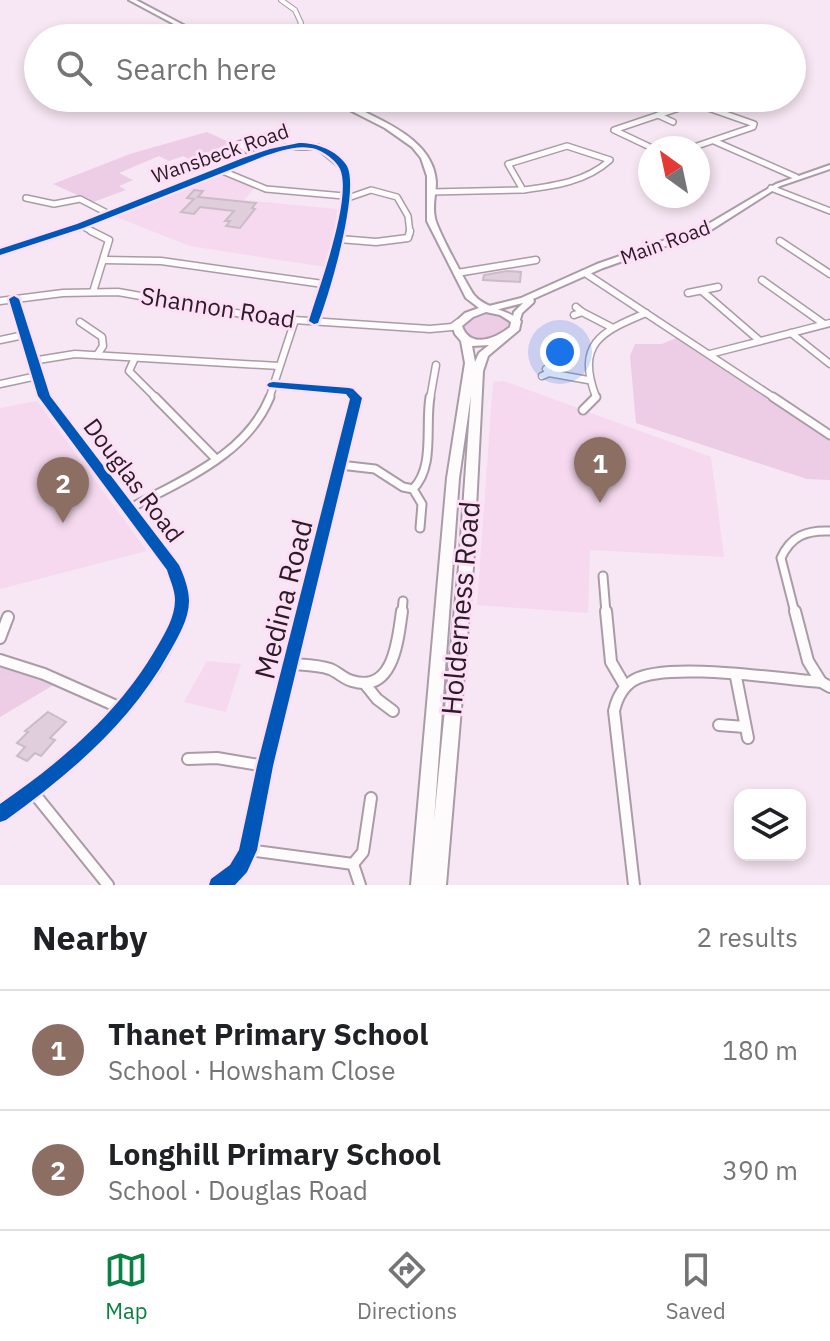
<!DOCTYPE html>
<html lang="en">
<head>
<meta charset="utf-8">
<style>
  body { margin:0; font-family:"IBM Plex Sans",sans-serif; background:#f2f2f2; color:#202124 }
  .controls { position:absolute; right:24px; bottom:24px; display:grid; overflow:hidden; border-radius:16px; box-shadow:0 4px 12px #0003 }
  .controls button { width:72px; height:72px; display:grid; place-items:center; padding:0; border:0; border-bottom:2px solid #e0e0e0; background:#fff; color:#202124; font:40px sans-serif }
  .compass { position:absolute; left:638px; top:136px; width:72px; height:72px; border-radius:50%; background:#fff; box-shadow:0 4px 12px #0003; rotate:327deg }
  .you { position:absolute; left:560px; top:352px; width:28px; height:28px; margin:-20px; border:6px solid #fff; border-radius:50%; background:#1a73e8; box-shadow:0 0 0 12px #1a73e833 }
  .badge { display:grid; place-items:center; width:52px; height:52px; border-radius:50%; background:#0b8043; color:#fff; font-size:26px; font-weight:700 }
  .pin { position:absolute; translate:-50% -66px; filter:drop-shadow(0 2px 4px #0008) }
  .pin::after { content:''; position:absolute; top:42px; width:28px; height:24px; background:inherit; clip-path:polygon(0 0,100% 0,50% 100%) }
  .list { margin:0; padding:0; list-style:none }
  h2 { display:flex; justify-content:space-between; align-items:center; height:104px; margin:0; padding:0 32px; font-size:34px }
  h2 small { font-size:26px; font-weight:400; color:#757577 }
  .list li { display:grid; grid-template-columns:52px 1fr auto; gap:24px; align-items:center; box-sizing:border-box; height:120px; padding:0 32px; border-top:2px solid #e0e0e0 }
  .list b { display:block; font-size:30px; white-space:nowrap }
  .list p { margin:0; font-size:26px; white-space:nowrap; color:#757577 }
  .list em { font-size:26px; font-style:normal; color:#757577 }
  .icon { flex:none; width:44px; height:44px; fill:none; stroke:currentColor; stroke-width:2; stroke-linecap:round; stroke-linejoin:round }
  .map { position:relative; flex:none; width:830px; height:885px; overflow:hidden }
  .search { position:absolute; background:#fff; box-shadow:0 4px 12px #0003; left:24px; right:24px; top:24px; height:88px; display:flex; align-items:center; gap:20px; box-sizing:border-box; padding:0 28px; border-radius:44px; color:#757577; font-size:30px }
  .sheet { height:344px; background:#fff }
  nav { display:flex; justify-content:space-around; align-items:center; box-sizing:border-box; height:112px; border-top:2px solid #e0e0e0; background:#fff; font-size:22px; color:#757577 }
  nav a { display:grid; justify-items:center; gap:4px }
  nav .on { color:#0b8043 }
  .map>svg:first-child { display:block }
  .built { fill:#f6d9ef }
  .green { fill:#edcce5 }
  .building { fill:#e1cedd; stroke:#c9bcc6; stroke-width:2 }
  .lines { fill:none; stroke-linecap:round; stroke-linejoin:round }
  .minor-far4-casing { stroke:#a99ca6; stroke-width:6 }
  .minor-far3-casing { stroke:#a99ca6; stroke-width:8 }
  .minor-far2-casing { stroke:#a99ca6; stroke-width:9 }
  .minor-far1-casing { stroke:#a99ca6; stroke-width:11 }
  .minor-casing { stroke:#a99ca6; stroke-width:14 }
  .secondary-casing { stroke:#a99ca6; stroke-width:4 }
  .trunk-casing { stroke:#a99ca6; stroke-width:4 }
  .minor-far4 { stroke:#fefbfd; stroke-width:4 }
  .minor-far3 { stroke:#fefbfd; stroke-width:5 }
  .minor-far2 { stroke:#fefbfd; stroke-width:6 }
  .minor-far1 { stroke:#fefbfd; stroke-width:7 }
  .minor { stroke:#fefbfd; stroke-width:10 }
  .secondary { fill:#fefbfd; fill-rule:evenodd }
  .trunk { fill:#fefbfd; fill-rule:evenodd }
  .cycleway-casing { stroke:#ffdef7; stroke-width:5 }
  .cycleway { fill:#0057b8; fill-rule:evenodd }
  .labels { text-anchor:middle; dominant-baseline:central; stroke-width:6; stroke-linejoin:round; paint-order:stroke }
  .far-street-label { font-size:20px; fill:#281c25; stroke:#ffdef7 }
  .street-label { font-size:24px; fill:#281c25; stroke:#ffdef7 }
  .near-street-label { font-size:28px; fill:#281c25; stroke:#ffdef7 }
</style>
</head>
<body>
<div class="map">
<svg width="830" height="885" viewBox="0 0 830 885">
  <rect width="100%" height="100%" fill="#f7e6f3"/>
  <g class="built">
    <polygon points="217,173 254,188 244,200 337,209 334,241 325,267 190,246 111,215"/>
    <polygon points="504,381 711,457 724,557 590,550 588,613 477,605 493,382"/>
    <polygon points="37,401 147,551 0,589 0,408"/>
    <polygon points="207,661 241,664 226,712 184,702"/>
  </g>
  <g class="green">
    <polygon points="207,132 231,143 209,152 213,154 193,161 183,156 169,161 159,156 119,173 133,180 119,186 126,190 93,202 53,184 130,154"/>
    <path d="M486,312L503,315L511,321L510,328C495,340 482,342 465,333L464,323Z"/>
    <polygon points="676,338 830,440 830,480 807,479 636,423 630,356 635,344 662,344"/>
    <polygon points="0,662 55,684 0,717"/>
  </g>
  <g class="building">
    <polygon points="194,190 203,191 198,197 256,203 252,208 255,209 240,228 226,226 230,221 225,221 234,211 200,207 194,214 181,212 194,199 187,198"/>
    <polygon points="507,271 521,272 520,282 483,280 484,275"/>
    <polygon points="48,712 66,722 50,738 55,740 41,756 35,753 27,761 17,756 25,747 17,743 28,732 25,731"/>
  </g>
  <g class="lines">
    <defs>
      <polyline id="minor-far4" points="281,0 295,10 301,23 297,31 286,38"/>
      <g id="minor-far3">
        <polyline points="658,115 673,122"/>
        <polyline points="714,141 796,177"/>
        <path d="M567,146L610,160C586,182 554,186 523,190L508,164Z"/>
        <polyline points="652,148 614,130 694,103 754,124 753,127 691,148"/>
        <polyline points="256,157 239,144 286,132"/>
        <polyline points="220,170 266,189 344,196"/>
        <polyline points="771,188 830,211"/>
        <polyline points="431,192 523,190"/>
        <polyline points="26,198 54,204 80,199 109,214"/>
        <polyline points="345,199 371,190 397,197 408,216 410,233"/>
        <polyline points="80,225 95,233"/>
        <polyline points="61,233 245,160 286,147 318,147 344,168 346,198 339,233"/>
      </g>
      <g id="minor-far2">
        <polyline points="91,231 109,240 93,292"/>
        <polyline points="339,239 376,242 408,238 410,231"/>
        <polyline points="780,241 830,274"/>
        <polyline points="0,252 66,231"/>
        <polyline points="104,260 161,261 323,284"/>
        <polyline points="457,273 536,260"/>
        <polyline points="585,273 776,399"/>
        <polyline points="762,280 824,324"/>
        <polyline points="702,291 760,341"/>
        <polyline points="688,293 718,287"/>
        <polyline points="14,299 46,399"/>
        <polyline points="0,301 63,293 118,292 264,318 430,329 452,327 459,322"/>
        <polyline points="582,312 611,327"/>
        <polyline points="574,315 582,312 576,307"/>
        <polyline points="314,321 340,231"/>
        <polyline points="80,322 102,337 103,346 97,355"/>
        <polyline points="791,333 830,364"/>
        <polyline points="0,340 24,335"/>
        <polyline points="710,354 830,323"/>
        <polyline points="135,358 129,371 157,399"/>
        <polyline points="32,361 75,354 279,366"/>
        <polyline points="549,373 588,380"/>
        <polyline points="542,376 549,373 546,369"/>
        <polyline points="0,384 37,376"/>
        <polyline points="273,385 349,391 356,399"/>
        <polyline points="269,399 295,320"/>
        <polyline points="430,399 436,365"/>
        <path d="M594,399L596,397C576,344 600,332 646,313"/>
      </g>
      <g id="minor-far1">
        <polyline points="45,397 174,569 182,599 180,613"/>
        <polyline points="155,397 215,458"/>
        <polyline points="773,397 830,435"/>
        <polyline points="583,410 596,397"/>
        <polyline points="340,465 375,469 403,487 413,489 422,504 420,528"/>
        <path d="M413,489C435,467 425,427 430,397"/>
        <path d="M129,509C181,480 246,456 270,397"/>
        <polyline points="603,576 606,613"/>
        <polyline points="303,613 355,397"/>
        <polyline points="402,613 403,601"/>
        <path d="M795,613L781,558C791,536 806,530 830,531"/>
      </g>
      <g id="minor">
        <polyline points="606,611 611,662 625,686"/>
        <polyline points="795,611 808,661 821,682"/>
        <polyline points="0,638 8,617"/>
        <polyline points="0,660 44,674 123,709"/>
        <path d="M292,664C304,665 318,665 330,669C338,672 344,679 352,681C394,694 398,639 402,611"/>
        <polyline points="736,677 748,738"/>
        <polyline points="365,684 377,699 393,711"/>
        <polyline points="719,725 745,727"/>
        <polyline points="188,759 217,758 265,766"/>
        <polyline points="33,792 108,885"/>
        <path d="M0,814C67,767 159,694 181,611"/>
        <polyline points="248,850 353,864 360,885"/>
        <polyline points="353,864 363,852 371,798"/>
        <polyline points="218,885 237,871 248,850 303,611"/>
        <path d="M634,885L614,711C617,698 622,687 634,680C667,661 780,679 821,682L830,687"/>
      </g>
      <polygon id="secondary" points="830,165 830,169 780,186 711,230 603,268 533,299 534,301 533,303 522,313 519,323 513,323 512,321 514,312 523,303 488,312 484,309 485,307 521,298 597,264 705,226 776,184"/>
      <g id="trunk">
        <polygon points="129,0 136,0 208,38 200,38"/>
        <path d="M326,98C341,98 357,108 371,115C398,128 434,147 436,182C436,194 432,206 435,218C437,229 467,285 474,295C486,309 507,309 521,321L519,330L488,356L483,371L473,567L446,885H411L447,478L465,363L461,341L455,334L452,325L465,313L479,308L466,298L427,221V176L421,158L412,147L385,128ZM486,312L500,315L511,322L510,327C495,339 470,349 462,326L473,317ZM489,345L479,353L475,362L472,346ZM471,395L459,567L434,821L459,478Z"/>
      </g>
    </defs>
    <use href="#minor-far4" class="minor-far4-casing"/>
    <use href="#minor-far3" class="minor-far3-casing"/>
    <use href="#minor-far2" class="minor-far2-casing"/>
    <use href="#minor-far1" class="minor-far1-casing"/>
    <use href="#minor" class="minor-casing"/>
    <use href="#secondary" class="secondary-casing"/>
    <use href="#trunk" class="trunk-casing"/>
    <use href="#minor-far4" class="minor-far4"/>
    <use href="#minor-far3" class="minor-far3"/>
    <use href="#minor-far2" class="minor-far2"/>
    <use href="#minor-far1" class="minor-far1"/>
    <use href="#minor" class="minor"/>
    <use href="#secondary" class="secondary"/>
    <use href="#trunk" class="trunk"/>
    <defs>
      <g id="cycleway">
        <path d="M299,143C316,143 337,150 347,166C360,191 329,296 318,323L314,324L309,321C318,290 353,198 340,169C336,160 321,149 311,148C295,145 277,152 262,157L83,228L0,255V249L77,224L243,158L270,149Z"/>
        <path d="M14,296L19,299L50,396L179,565C184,576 189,589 189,601C189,619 178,637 169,653C130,723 71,773 6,820L0,822V804C62,761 119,713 157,647C165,633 175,617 175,600C175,590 170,580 167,570L38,396L9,299Z"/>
        <polygon points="273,382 349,388 353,389 362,398 273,766 257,850 247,872 235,885 209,885 211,879 230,865 239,850 257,766 350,399 346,394 269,387 267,385 269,383"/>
      </g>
    </defs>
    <use href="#cycleway" class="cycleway-casing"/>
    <use href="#cycleway" class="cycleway"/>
  </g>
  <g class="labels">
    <g class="far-street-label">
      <text transform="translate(220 153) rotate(-19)">Wansbeck Road</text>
      <text transform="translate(665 242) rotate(-20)">Main Road</text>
    </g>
    <g class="street-label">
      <text transform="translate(218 307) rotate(9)">Shannon Road</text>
      <text transform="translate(134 480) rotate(53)">Douglas Road</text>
    </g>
    <g class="near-street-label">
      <text transform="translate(283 599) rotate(-76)">Medina Road</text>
      <text transform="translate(460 608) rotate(-85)">Holderness Road</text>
    </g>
  </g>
</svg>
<div class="controls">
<button><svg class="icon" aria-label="layers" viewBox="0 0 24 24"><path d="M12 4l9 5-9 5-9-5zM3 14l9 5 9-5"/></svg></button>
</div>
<svg class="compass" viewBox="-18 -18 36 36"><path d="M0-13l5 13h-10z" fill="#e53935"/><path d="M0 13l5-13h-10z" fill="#757577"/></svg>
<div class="you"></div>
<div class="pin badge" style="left:600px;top:503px;background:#8d6e63">1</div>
<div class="pin badge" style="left:63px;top:523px;background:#8d6e63">2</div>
<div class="search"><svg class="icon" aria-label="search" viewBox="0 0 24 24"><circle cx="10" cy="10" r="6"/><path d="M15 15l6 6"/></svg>Search here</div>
</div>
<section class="sheet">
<h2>Nearby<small>2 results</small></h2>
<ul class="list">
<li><span class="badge" style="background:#8d6e63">1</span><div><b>Thanet Primary School</b><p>School · Howsham Close</p></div><em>180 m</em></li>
<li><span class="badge" style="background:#8d6e63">2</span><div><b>Longhill Primary School</b><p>School · Douglas Road</p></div><em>390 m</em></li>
</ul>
</section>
<nav>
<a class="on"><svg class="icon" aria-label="map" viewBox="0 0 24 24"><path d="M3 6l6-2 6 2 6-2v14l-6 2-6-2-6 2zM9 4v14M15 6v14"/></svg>Map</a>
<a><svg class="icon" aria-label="directions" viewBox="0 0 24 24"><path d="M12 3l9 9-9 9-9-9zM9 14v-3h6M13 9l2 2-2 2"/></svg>Directions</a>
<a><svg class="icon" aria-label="saved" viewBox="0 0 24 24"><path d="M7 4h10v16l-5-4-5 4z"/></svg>Saved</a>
</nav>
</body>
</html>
